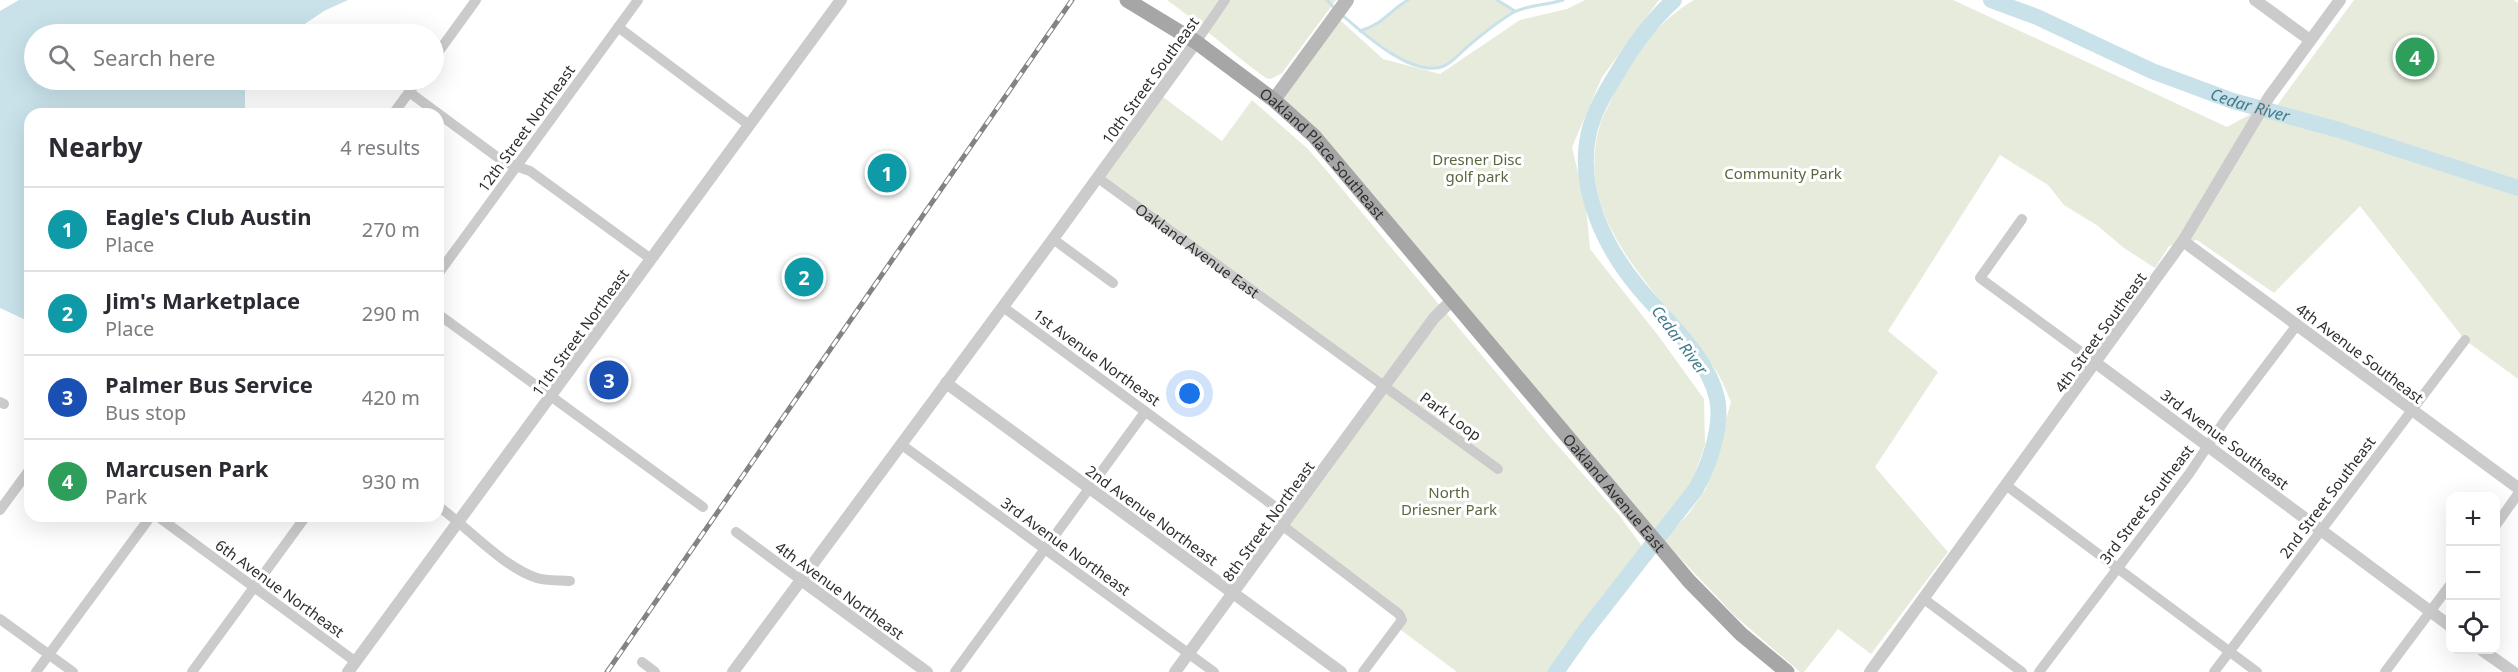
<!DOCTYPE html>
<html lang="en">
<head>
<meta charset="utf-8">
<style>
  body { margin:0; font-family:"Noto Sans",sans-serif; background:#f7f7f7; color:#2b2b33 }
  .controls { position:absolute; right:18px; bottom:18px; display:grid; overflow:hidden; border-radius:12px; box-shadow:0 6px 24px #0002 }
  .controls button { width:54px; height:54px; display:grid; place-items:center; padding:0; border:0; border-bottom:2px solid #e1e1e2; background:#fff; color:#2b2b33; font:30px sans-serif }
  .you { position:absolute; left:1190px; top:394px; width:21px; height:21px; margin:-15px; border:4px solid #fff; border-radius:50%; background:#1a73e8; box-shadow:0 0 0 9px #1a73e833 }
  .badge { display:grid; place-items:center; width:39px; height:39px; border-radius:50%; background:#dd395c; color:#fff; font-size:20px; font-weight:700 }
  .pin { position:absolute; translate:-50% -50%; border:3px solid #fff; box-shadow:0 2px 6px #0006 }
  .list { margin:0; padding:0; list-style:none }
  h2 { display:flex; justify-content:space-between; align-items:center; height:78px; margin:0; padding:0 24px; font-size:26px }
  h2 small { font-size:20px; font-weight:400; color:#7c7c81 }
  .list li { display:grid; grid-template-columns:39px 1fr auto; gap:18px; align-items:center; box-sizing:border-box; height:84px; padding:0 24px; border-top:2px solid #e1e1e2 }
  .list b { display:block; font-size:22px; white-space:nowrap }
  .list p { margin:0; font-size:20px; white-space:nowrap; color:#7c7c81 }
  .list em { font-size:20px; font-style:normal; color:#7c7c81 }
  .icon { flex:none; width:33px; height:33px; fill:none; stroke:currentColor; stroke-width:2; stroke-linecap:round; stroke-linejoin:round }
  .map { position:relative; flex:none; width:2518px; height:672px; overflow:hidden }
  .search { position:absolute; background:#fff; box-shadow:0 6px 24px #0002; left:24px; top:24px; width:420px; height:66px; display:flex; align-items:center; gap:15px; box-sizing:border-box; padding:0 21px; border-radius:33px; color:#7c7c81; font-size:22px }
  .panel { position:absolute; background:#fff; box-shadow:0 6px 24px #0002; left:24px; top:108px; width:420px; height:414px; border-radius:18px }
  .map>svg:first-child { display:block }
  .green { fill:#e6ebdc }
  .water { fill:#c9e2ea }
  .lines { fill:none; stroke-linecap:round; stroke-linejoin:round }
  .stream { stroke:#c9e2ea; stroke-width:3 }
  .river { stroke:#c9e2ea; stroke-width:16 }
  .minor { stroke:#cbcbcb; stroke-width:10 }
  .tertiary { stroke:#cbcbcb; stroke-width:12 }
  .secondary { stroke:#b8b8b8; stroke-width:14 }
  .primary { stroke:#a6a6a6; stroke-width:15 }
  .rail-casing { stroke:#838383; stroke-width:5 }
  .rail { stroke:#fff; stroke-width:3; stroke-dasharray:9; stroke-linecap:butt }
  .labels { text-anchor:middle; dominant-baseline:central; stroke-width:6; stroke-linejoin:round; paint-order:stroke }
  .street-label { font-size:15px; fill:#2e2e2e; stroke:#fff }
  .park-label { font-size:15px; fill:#57683e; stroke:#fff }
  .water-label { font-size:16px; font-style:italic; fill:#407a8c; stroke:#fff }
</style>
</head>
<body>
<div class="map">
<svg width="2518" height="672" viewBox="0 0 2518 672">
  <rect width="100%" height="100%" fill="#fff"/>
  <g class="green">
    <path d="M1167,0H1336L1282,73L1271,79L1266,78C1231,53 1201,24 1167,0Z"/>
    <path d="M1408,0H1497L1515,11C1501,21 1487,31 1473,42C1464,49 1455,61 1444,66C1419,77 1379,46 1360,31C1382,25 1389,11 1408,0Z"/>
    <polygon points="1585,0 1659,0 1602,77 1572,147 1586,207 1590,249 1660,338 1704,399 1705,445 1690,487 1656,534 1283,100 1340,20 1383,59 1440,74 1520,20 1567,9"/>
    <path d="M1694,0H1953L2227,127L2258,110L2270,115L2354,0H2514L2518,3V379L2465,340L2360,206L2274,293L2197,240L2169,246L2155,268L2124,248L2098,226L2064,205L2048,185L2000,155L1888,331L1938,372L1875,467L1948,552L1871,654L1838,629L1804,672H1800L1735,616L1664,541L1689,513L1706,489L1731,402C1726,391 1722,379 1715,369C1665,296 1570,225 1600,125C1603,115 1609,105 1613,96C1630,57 1657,22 1694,0Z"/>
    <polygon points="1159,94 1222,141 1252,100 1308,149 1327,171 1552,439 1619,515 1647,553 1585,631 1556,672 1457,672 1397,627 1402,620 1283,526 1385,387 1098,178"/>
  </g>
  <polygon class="water" points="19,0 348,0 324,11 290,34 34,34 34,80 245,80 245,114 30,114 30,322 0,308 0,11"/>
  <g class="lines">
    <g class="stream">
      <polyline points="1327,0 1336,10"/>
      <polyline points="1497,0 1515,11"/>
      <path d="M1341,14C1363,33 1413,79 1444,66C1453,62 1459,54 1466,48C1480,36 1497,22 1514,12C1528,5 1548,5 1563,0"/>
      <path d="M1360,31C1382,25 1389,11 1408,0"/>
    </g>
    <g class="river">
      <path id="s1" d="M1991,0L2037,17L2152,71L2233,101L2339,130L2518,188"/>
      <path d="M1556,672L1585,631L1696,489C1709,465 1723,426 1717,398C1707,355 1665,320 1638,287C1604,246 1576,188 1589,132C1594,111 1605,93 1616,75C1632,47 1650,22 1674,0"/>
    </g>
    <g class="minor">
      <polyline points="618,27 749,125"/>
      <polyline points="1196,42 1225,0"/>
      <polyline points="434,58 476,0"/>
      <polyline points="409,92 504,162 530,171 651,259"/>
      <polyline points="393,114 418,80"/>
      <path id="s2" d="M1098,178L1498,469"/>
      <polyline points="2022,219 1980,278 2096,363"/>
      <polyline points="1053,239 1113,283"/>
      <polyline points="438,274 638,0"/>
      <polyline points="1003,307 1289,517"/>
      <polyline points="438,314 703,507"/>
      <polyline points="0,402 4,404"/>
      <polyline points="902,445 1214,672"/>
      <polyline points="2007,486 2257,672"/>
      <path d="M438,506C467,527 503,567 537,578C546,581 559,580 570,581"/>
      <polyline points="0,510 30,469"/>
      <polyline points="157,516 356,662"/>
      <polyline points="2496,525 2518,494"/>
      <polyline points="1283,526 1399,614 1402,620 1363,672"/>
      <polyline points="736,532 801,580"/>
      <polyline points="1924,599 2022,672"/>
      <polyline points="0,619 73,672"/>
      <polyline points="642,662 655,672"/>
      <polyline points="36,672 151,516"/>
      <polyline points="192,672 306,516"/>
      <polyline points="955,672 1145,412"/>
      <polyline points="2039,672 2189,474 2225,420 2297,325"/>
      <polyline points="2214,672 2465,340"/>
      <polyline points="2385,672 2450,585"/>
    </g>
    <g class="tertiary">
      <polyline points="2255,0 2310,40"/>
      <polyline points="2183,241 2518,488"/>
      <polyline points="2096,363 2450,626"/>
      <polyline points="946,383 1341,672"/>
      <polyline points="801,580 927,672"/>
      <polyline points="2482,650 2513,672"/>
      <polyline points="348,672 841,0"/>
      <polyline points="733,672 1053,239 1196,42"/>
      <polyline points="1175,672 1434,318 1452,300"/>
      <polyline points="1870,672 2183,241 2269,97 2340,0"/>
    </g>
    <polyline class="secondary" points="1274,100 1347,0"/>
    <path class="primary" id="s3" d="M1127,0L1196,42L1274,100L1314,136L1689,581L1741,634L1787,672"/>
    <defs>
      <polyline id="rail" points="607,672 1072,0"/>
    </defs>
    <use href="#rail" class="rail-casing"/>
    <use href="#rail" class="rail"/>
  </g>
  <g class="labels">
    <g class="street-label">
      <text transform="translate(1150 80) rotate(-54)">10th Street Southeast</text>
      <text transform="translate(526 128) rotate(-54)">12th Street Northeast</text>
      <text stroke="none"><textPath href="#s3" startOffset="250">Oakland Place Southeast</textPath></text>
      <text stroke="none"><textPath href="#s2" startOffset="123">Oakland Avenue East</textPath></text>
      <text transform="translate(580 332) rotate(-54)">11th Street Northeast</text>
      <text transform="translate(2100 332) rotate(-54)">4th Street Southeast</text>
      <text transform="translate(2360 353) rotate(37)">4th Avenue Southeast</text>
      <text transform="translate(1097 357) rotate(36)">1st Avenue Northeast</text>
      <text transform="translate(1451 416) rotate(36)">Park Loop</text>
      <text transform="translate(2225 439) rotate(37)">3rd Avenue Southeast</text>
      <text stroke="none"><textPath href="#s3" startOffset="698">Oakland Avenue East</textPath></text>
      <text transform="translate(2327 497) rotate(-53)">2nd Street Southeast</text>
      <text transform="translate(2146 504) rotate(-53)">3rd Street Southeast</text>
      <text transform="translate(1152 515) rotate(36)">2nd Avenue Northeast</text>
      <text transform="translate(1268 521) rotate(-54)">8th Street Northeast</text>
      <text transform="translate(1066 546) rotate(36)">3rd Avenue Northeast</text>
      <text transform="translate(280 588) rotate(36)">6th Avenue Northeast</text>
      <text transform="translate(840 590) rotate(36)">4th Avenue Northeast</text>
    </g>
    <g class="park-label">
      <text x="1477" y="159">Dresner Disc<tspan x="1477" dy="17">golf park</tspan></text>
      <text x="1783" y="173">Community Park</text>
      <text x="1449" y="492">North<tspan x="1449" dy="17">Driesner Park</tspan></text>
    </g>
    <g class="water-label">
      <text stroke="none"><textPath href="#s1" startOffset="280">Cedar River</textPath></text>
      <text transform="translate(1680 340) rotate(53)">Cedar River</text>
    </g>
  </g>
</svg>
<div class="controls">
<button>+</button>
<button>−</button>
<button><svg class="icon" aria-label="locate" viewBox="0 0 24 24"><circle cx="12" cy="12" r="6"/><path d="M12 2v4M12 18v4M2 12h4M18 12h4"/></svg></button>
</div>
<div class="you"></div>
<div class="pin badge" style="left:887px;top:173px;background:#0f9aa8">1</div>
<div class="pin badge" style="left:804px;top:277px;background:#0f9aa8">2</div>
<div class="pin badge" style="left:609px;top:380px;background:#1a4fb4">3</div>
<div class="pin badge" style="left:2415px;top:57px;background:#2e9e5b">4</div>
<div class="search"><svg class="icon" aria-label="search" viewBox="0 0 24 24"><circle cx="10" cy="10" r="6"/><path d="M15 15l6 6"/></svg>Search here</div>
<section class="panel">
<h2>Nearby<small>4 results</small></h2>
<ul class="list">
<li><span class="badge" style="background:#0f9aa8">1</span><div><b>Eagle's Club Austin</b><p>Place</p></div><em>270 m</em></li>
<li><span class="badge" style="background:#0f9aa8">2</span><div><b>Jim's Marketplace</b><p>Place</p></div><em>290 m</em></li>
<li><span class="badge" style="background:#1a4fb4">3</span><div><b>Palmer Bus Service</b><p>Bus stop</p></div><em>420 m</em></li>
<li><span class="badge" style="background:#2e9e5b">4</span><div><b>Marcusen Park</b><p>Park</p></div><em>930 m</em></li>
</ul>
</section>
</div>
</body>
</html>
